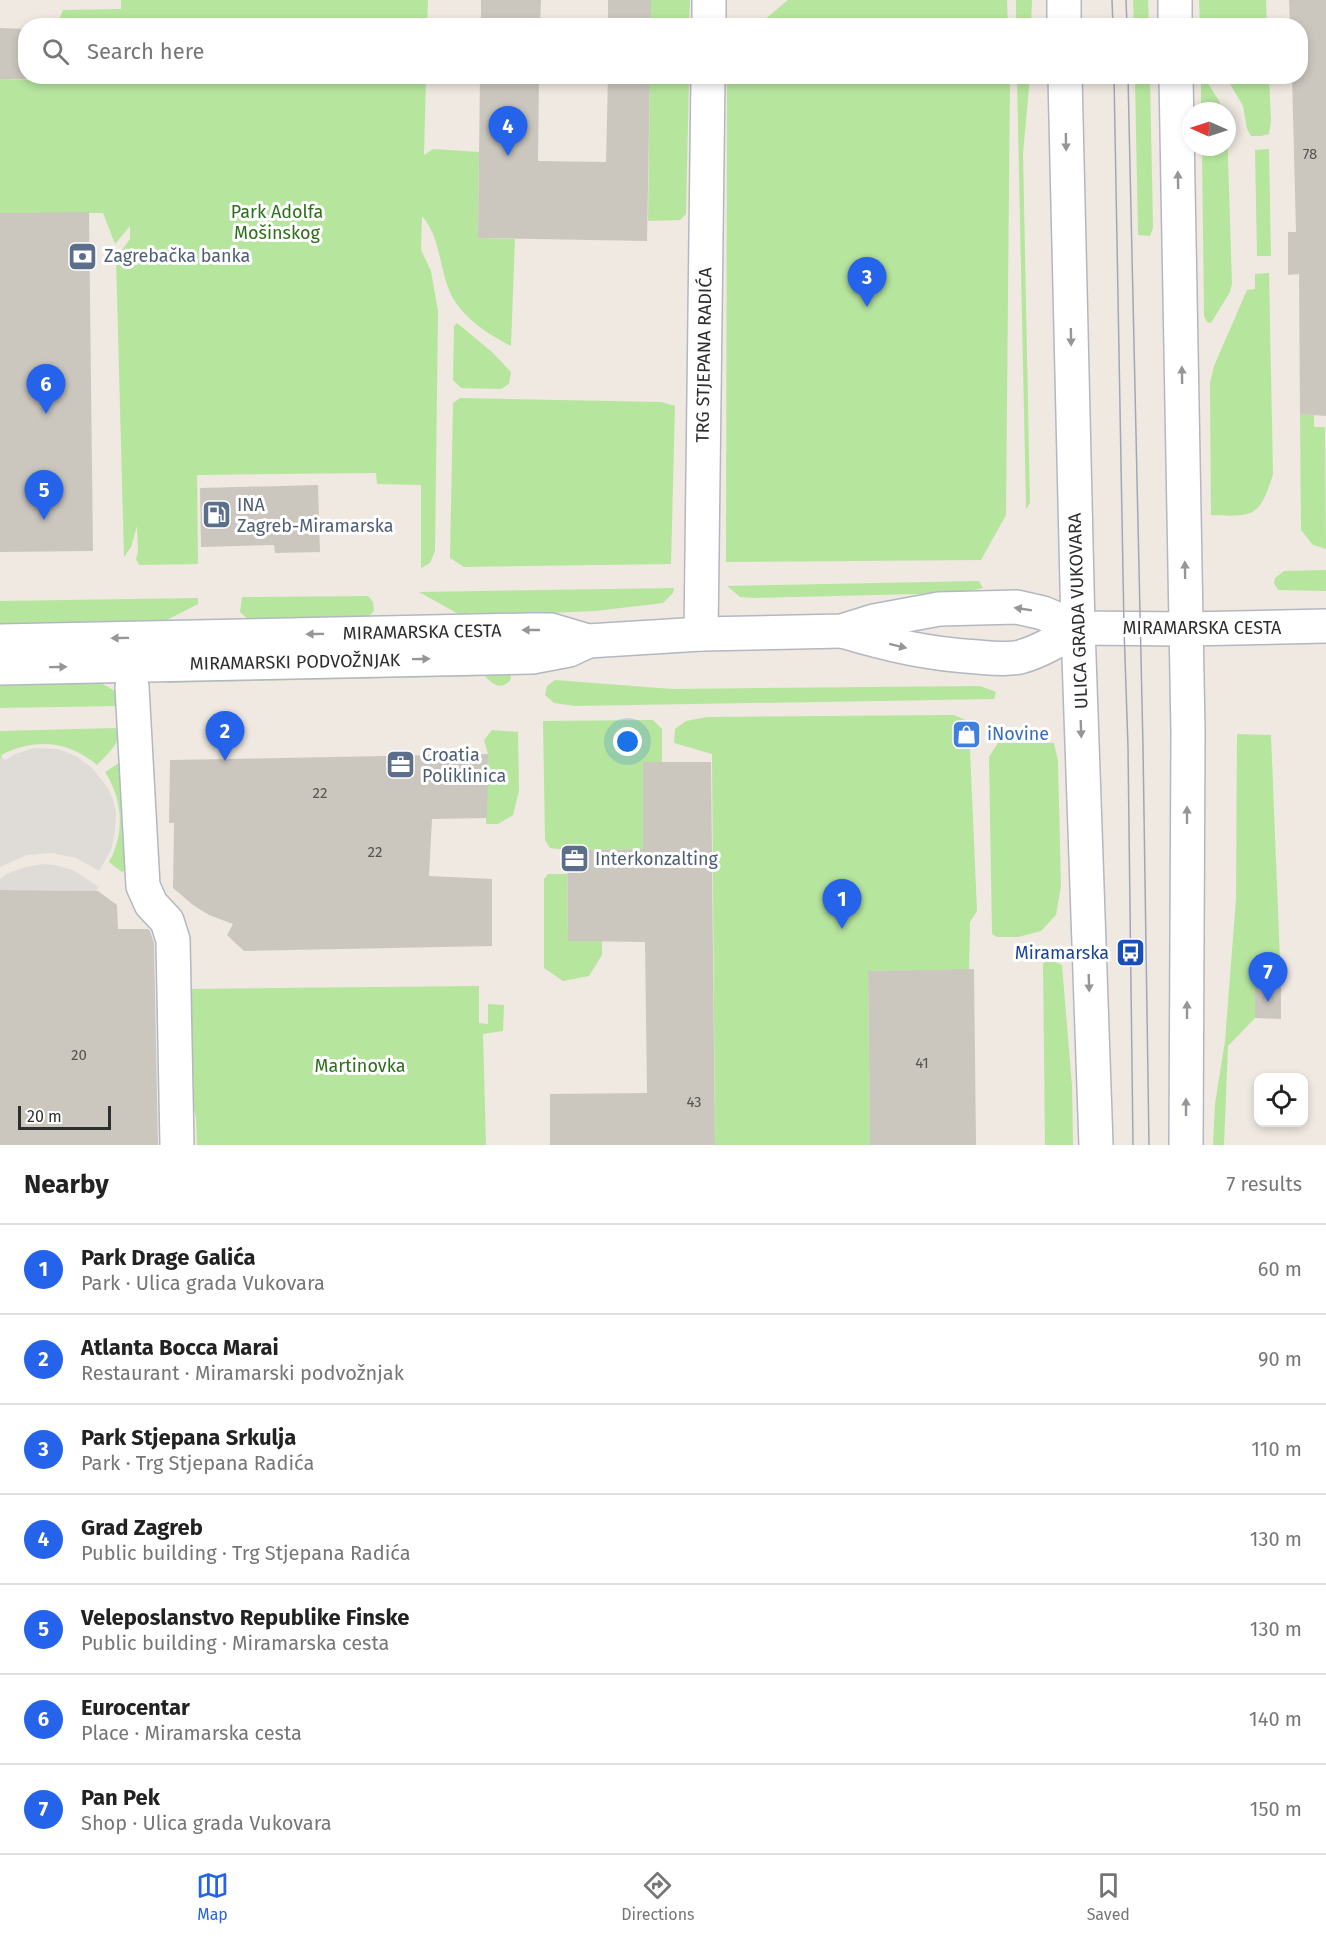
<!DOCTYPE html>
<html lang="en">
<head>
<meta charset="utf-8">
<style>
  body { margin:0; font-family:"Fira Sans",sans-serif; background:#f6f6f6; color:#222 }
  .controls { position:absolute; right:18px; bottom:18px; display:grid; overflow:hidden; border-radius:12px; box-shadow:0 3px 9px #0003 }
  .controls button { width:54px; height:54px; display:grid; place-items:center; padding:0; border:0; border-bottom:2px solid #e0e0e0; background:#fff; color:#222; font:30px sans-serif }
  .compass { position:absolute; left:1182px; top:102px; width:54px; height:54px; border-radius:50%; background:#fff; box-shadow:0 3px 9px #0003; rotate:273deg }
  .scale { position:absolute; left:18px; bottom:15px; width:93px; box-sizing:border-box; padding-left:6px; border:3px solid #2e2e2e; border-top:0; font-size:16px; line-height:21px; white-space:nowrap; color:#2e2e2e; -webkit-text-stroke:4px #fff; paint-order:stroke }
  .you { position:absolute; left:628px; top:742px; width:21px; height:21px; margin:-15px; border:4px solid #fff; border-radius:50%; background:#1a73e8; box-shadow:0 0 0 9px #1a73e833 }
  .badge { display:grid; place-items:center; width:39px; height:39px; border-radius:50%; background:#2563eb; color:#fff; font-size:20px; font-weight:700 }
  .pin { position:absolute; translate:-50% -50px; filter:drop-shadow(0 2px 3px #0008) }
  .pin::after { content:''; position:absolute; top:32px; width:21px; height:18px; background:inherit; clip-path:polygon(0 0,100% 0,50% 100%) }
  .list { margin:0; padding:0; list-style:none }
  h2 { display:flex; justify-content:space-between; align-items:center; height:78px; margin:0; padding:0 24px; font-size:26px }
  h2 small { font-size:20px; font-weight:400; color:#767676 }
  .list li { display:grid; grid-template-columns:39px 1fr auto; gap:18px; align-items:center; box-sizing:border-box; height:90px; padding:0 24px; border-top:2px solid #e0e0e0 }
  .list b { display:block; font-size:22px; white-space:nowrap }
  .list p { margin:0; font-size:20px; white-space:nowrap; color:#767676 }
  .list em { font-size:20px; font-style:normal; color:#767676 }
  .icon { flex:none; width:33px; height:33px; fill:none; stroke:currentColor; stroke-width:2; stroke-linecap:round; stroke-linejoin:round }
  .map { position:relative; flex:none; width:1326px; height:1145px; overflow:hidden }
  .search { position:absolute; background:#fff; box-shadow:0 3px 9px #0003; left:18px; right:18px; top:18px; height:66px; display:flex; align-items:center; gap:15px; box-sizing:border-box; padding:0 21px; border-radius:24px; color:#767676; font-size:22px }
  .sheet { height:708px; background:#fff }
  nav { display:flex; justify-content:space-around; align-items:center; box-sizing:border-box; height:84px; border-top:2px solid #e0e0e0; background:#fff; font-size:16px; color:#767676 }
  nav a { display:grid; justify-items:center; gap:3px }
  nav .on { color:#2563eb }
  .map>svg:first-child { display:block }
  .green { fill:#b6e59e }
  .plaza { fill:#dfdcd8 }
  .building { fill:#cbc7bf }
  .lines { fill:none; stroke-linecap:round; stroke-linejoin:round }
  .street-casing { stroke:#b4b7c1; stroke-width:36 }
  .secondary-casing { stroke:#b4b7c1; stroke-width:36 }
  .street { stroke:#fff; stroke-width:33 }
  .secondary { stroke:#fff; stroke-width:33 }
  .tram { stroke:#a3a6b8; stroke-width:1.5 }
  .oneway { fill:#969696 }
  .labels { text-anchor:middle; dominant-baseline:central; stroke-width:6; stroke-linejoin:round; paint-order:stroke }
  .number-label { font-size:15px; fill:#555452 }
  .park-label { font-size:18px; fill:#2c6e1b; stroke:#fff }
  .service-label { font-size:18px; fill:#4e5e75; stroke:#fff; text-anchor:start }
  .street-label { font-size:18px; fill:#2e2e2e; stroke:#fff }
  .shop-label { font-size:18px; fill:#366cbe; stroke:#fff; text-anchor:start }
  .transit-label { font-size:18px; fill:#164399; stroke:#fff; text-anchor:end }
</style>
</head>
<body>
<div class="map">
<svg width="1326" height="1145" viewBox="0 0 1326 1145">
  <rect width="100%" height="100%" fill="#efe9e1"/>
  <g class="green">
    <polygon points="121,0 428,0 427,25 57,25 63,10 121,9"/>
    <polygon points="651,0 690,0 689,25 651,26"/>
    <polygon points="788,0 1007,0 1008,25 758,25"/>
    <polygon points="1016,0 1032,0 1031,25 1016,25"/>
    <polygon points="1133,0 1148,0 1149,25 1134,25"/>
    <polygon points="1199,0 1266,0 1267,25 1200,25"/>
    <path d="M94,76L426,77L424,155L433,149L479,152L478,238L515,239L511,346C488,334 460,317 449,290C439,266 440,236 422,216L421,250L431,271L438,311L435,551L430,563L421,568V485L377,484L376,473L197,475L198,564L139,565L136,559L138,551L137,526L131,547L124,557L116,258L130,239V226L115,244L103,213H0V79L94,81Z"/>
    <polygon points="650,77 689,77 686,214 680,220 648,221"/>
    <polygon points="727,77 1010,77 1006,515 981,560 726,562"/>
    <polygon points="1017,77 1030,77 1023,153 1030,503 1026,509"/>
    <polygon points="1135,77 1150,77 1153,228 1150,236 1138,235"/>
    <polygon points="1226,77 1269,77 1271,121 1269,134 1261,136 1251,136 1247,129 1243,106"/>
    <polygon points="1201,79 1206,80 1225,111 1201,111"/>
    <polygon points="1227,126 1232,284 1230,292 1211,323 1207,322 1204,316 1202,147 1227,147"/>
    <polygon points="1269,149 1271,256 1257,256 1255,150"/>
    <path d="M1269,273L1273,474C1260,517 1254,517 1211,515L1210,383L1214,366L1247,290L1255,289V274Z"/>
    <polygon points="457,323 492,352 511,372 509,384 501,389 461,388 453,380 454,326"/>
    <polygon points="460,398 661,402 675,406 671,564 464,567 450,558 453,403"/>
    <polygon points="1300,414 1314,415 1314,427 1325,427 1326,549 1313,545 1301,530"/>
    <polygon points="1326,570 1326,591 1278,590 1274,583 1275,578 1284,571"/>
    <polygon points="979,581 983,588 960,593 756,598 740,597 727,586"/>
    <polygon points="674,588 673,593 663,603 595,611 464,617 419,592"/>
    <polygon points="368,596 373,602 374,611 365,620 251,622 240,612 242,597"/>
    <polygon points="198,598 198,604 159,624 0,628 0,601"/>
    <path d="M484,672L510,675L511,679C502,691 493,685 485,676L168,683L159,680Z"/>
    <polygon points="92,678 115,691 117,706 0,708 0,682"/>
    <polygon points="555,680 672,689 980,686 996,692 994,699 575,706 554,703 545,695 547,686"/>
    <polygon points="954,715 968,721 955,722 955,749 970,749 977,911 970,922 969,970 868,971 870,1145 715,1145 712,754 674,743 675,729 686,721 707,717"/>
    <polygon points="653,720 662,729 662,762 643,763 643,849 567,850 550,848 545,840 543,721"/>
    <path d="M115,728L118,730C121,744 106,755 97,765C68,740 34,738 1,755L2,758L0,759V731Z"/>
    <polygon points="492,730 518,732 519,791 513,815 498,824 486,824 488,754 484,740"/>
    <polygon points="1237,734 1271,735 1281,986 1255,986 1255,1018 1228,1046 1224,1145 1213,1145 1215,1104 1225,1041 1236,899"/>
    <polygon points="998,743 1054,743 1058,761 1061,886 1056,915 1041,931 1018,937 997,937 992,934 989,757"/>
    <path d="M122,761L125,866L124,871L122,872L109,862C125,834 123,799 105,772Z"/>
    <polygon points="548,874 567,874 568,940 602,941 602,955 589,976 563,981 544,968 544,879"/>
    <polygon points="1051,960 1062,965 1072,1086 1073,1145 1045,1145 1043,963"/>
    <polygon points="479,986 479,1023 488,1024 488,1004 504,1005 503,1031 483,1034 486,1145 197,1145 196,1118 192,1100 187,989"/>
  </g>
  <g class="plaza">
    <polygon points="34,748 58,749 76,756 92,768 108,788 113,800 116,812 115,831 111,850 99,871 76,858 52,853 27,855 0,867 0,759 2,758 5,760 15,754"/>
    <polygon points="44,864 55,865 73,870 99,887 96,891 0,890 0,879 6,874 25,867"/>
  </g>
  <g class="building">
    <polygon points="481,0 541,0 540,26 481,26"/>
    <rect x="608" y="0" width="43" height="26"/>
    <polygon points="1289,0 1326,0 1326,416 1300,414 1299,274 1288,275 1288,232 1296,232 1292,76 1300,76 1300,26 1290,26"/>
    <polygon points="0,28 26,29 26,79 0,79"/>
    <polygon points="480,76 539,76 538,161 606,162 608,76 650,76 647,241 478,238"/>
    <polygon points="89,212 93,551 0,552 0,213"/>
    <polygon points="318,485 320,552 275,553 274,545 201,547 200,488"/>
    <polygon points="488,754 487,818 432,819 429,876 492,879 492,946 244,951 227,935 233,924 209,915 193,905 173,888 174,823 169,823 170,760"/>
    <polygon points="643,762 711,762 715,1145 550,1145 550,1094 647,1093 645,942 568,941 567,850 643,849"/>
    <polygon points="0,890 98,891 117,905 118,929 148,929 150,931 154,943 158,1145 0,1145"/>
    <polygon points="974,969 976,1145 870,1145 868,971"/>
    <polygon points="1255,986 1281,986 1281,1019 1255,1018"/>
  </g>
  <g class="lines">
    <defs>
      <g id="street">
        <polyline points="709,26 709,0"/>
        <polyline points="1187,629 1326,626"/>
        <polyline points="701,634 708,76"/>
        <polyline points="132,687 143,886 151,904 167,921 173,940 177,1145"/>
      </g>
      <g id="secondary">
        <polyline points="1064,0 1064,26"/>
        <polyline points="1175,0 1175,26"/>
        <polyline points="1065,76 1078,628 1096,1145"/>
        <polyline points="1176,76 1188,732 1186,1145"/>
        <path d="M842,631C889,645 928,654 978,657C991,658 1007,660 1020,657C1041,651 1059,640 1078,628"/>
        <polyline points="0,641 528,630 551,630 588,641 701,634 842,631 874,621 939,609 1017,607 1043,613 1078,628 1187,629"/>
        <polyline points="0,668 532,657 569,650 588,641"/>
      </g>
    </defs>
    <use href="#street" class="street-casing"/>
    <use href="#secondary" class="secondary-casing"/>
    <use href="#street" class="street"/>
    <use href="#secondary" class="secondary"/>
    <g class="tram">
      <polyline points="1112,0 1113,26"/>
      <polyline points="1126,0 1127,26"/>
      <polyline points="1114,76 1124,628 1128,747 1133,1145"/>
      <polyline points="1128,76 1143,747 1149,1145"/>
    </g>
  </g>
  <defs><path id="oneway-solid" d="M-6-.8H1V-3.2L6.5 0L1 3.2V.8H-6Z" transform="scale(1.5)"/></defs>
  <g class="oneway">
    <use href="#oneway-solid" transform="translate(1066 142) rotate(89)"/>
    <use href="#oneway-solid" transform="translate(1178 180) rotate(-91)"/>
    <use href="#oneway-solid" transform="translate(1071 337) rotate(89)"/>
    <use href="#oneway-solid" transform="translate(1182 375) rotate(-91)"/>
    <use href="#oneway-solid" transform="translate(1185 570) rotate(-91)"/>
    <use href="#oneway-solid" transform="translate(1023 609) rotate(-171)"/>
    <use href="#oneway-solid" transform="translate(531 630) rotate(-180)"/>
    <use href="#oneway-solid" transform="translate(315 634) rotate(179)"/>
    <use href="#oneway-solid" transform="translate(120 638) rotate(179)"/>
    <use href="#oneway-solid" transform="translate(898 646) rotate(14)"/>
    <use href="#oneway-solid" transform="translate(421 659) rotate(-1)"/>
    <use href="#oneway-solid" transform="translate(58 667) rotate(-1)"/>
    <use href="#oneway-solid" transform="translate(1081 729) rotate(88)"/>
    <use href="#oneway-solid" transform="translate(1187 815) rotate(-90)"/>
    <use href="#oneway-solid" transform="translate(1089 983) rotate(88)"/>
    <use href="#oneway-solid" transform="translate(1187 1010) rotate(-90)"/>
    <use href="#oneway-solid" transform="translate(1186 1107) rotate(-90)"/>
  </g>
  <defs>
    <symbol id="bank-square" viewBox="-11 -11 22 22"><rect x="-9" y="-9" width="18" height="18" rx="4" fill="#5c6f8a" stroke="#fff"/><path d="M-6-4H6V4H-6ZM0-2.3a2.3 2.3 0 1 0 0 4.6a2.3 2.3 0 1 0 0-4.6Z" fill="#fff"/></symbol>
    <symbol id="fuel-square" viewBox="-11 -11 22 22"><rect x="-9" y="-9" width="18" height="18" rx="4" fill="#5c6f8a" stroke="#fff"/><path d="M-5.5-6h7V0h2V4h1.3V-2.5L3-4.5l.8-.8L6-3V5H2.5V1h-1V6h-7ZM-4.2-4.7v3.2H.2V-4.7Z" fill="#fff"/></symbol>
    <symbol id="shop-square" viewBox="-11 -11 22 22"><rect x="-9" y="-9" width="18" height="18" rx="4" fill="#3f7fe0" stroke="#fff"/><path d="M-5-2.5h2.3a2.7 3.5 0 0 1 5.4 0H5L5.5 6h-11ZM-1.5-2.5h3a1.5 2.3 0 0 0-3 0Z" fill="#fff"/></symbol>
    <symbol id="office-square" viewBox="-11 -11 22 22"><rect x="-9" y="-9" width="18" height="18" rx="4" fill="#5c6f8a" stroke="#fff"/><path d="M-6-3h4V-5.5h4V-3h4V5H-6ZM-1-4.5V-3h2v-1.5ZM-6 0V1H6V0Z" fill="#fff"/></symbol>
    <symbol id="bus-square" viewBox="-11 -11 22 22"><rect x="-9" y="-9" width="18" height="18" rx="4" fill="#1a4fb4" stroke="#fff"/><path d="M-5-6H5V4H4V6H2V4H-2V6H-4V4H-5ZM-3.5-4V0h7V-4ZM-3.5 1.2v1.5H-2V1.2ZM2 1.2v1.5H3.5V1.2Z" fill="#fff"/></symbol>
  </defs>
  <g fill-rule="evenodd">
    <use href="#bank-square" x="66" y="240" width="33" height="33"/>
    <use href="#fuel-square" x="200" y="498" width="33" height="33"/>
    <use href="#shop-square" x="950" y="718" width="33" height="33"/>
    <use href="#office-square" x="384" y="748" width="33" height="33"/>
    <use href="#office-square" x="558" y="842" width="33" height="33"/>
    <use href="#bus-square" x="1114" y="936" width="33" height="33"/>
  </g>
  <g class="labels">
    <g class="number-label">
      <text x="1310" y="154">78</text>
      <text x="320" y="793">22</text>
      <text x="375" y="852">22</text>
      <text x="79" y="1055">20</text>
      <text x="922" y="1063">41</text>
      <text x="694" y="1102">43</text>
    </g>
    <g class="park-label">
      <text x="277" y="212">Park Adolfa<tspan x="277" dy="21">Mošinskog</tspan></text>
      <text x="360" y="1066">Martinovka</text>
    </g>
    <g class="service-label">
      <text x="104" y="256">Zagrebačka banka</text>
      <text x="237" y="505">INA<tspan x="237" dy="21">Zagreb-Miramarska</tspan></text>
      <text x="422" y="755">Croatia<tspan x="422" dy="21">Poliklinica</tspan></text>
      <text x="595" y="859">Interkonzalting</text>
    </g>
    <g class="street-label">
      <text transform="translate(704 355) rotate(-89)">TRG STJEPANA RADIĆA</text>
      <text transform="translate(1078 611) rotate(-92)">ULICA GRADA VUKOVARA</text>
      <text x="1202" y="628">MIRAMARSKA CESTA</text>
      <text transform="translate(422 632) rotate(-1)">MIRAMARSKA CESTA</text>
      <text transform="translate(295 662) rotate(-1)">MIRAMARSKI PODVOŽNJAK</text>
    </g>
    <g class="shop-label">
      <text x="987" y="734">iNovine</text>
    </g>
    <g class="transit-label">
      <text x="1109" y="953">Miramarska</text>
    </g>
  </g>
</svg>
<div class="controls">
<button><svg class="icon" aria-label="locate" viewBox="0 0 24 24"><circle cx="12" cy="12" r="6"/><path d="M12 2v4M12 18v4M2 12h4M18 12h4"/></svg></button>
</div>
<svg class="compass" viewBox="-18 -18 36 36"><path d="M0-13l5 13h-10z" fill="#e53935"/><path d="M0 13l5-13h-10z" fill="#767676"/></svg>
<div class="scale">20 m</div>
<div class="you"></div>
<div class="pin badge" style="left:842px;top:929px">1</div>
<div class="pin badge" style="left:225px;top:761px">2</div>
<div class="pin badge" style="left:867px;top:307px">3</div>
<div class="pin badge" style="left:508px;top:156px">4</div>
<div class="pin badge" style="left:44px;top:520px">5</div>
<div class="pin badge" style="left:46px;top:414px">6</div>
<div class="pin badge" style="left:1268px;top:1002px">7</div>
<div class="search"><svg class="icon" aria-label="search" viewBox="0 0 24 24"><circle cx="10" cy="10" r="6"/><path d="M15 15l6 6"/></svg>Search here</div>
</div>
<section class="sheet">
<h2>Nearby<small>7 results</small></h2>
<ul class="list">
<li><span class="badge">1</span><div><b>Park Drage Galića</b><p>Park · Ulica grada Vukovara</p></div><em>60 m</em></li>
<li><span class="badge">2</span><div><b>Atlanta Bocca Marai</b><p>Restaurant · Miramarski podvožnjak</p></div><em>90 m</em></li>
<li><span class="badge">3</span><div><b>Park Stjepana Srkulja</b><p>Park · Trg Stjepana Radića</p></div><em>110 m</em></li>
<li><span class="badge">4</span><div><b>Grad Zagreb</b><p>Public building · Trg Stjepana Radića</p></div><em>130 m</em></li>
<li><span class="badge">5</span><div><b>Veleposlanstvo Republike Finske</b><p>Public building · Miramarska cesta</p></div><em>130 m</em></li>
<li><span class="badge">6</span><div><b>Eurocentar</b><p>Place · Miramarska cesta</p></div><em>140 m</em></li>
<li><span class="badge">7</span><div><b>Pan Pek</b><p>Shop · Ulica grada Vukovara</p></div><em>150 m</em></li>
</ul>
</section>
<nav>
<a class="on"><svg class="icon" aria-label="map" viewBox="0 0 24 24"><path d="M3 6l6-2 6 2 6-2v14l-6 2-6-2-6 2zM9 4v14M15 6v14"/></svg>Map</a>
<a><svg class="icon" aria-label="directions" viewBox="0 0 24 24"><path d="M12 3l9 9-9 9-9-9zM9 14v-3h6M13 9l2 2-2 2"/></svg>Directions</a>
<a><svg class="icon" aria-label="saved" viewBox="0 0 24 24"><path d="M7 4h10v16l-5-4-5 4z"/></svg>Saved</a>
</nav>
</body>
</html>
